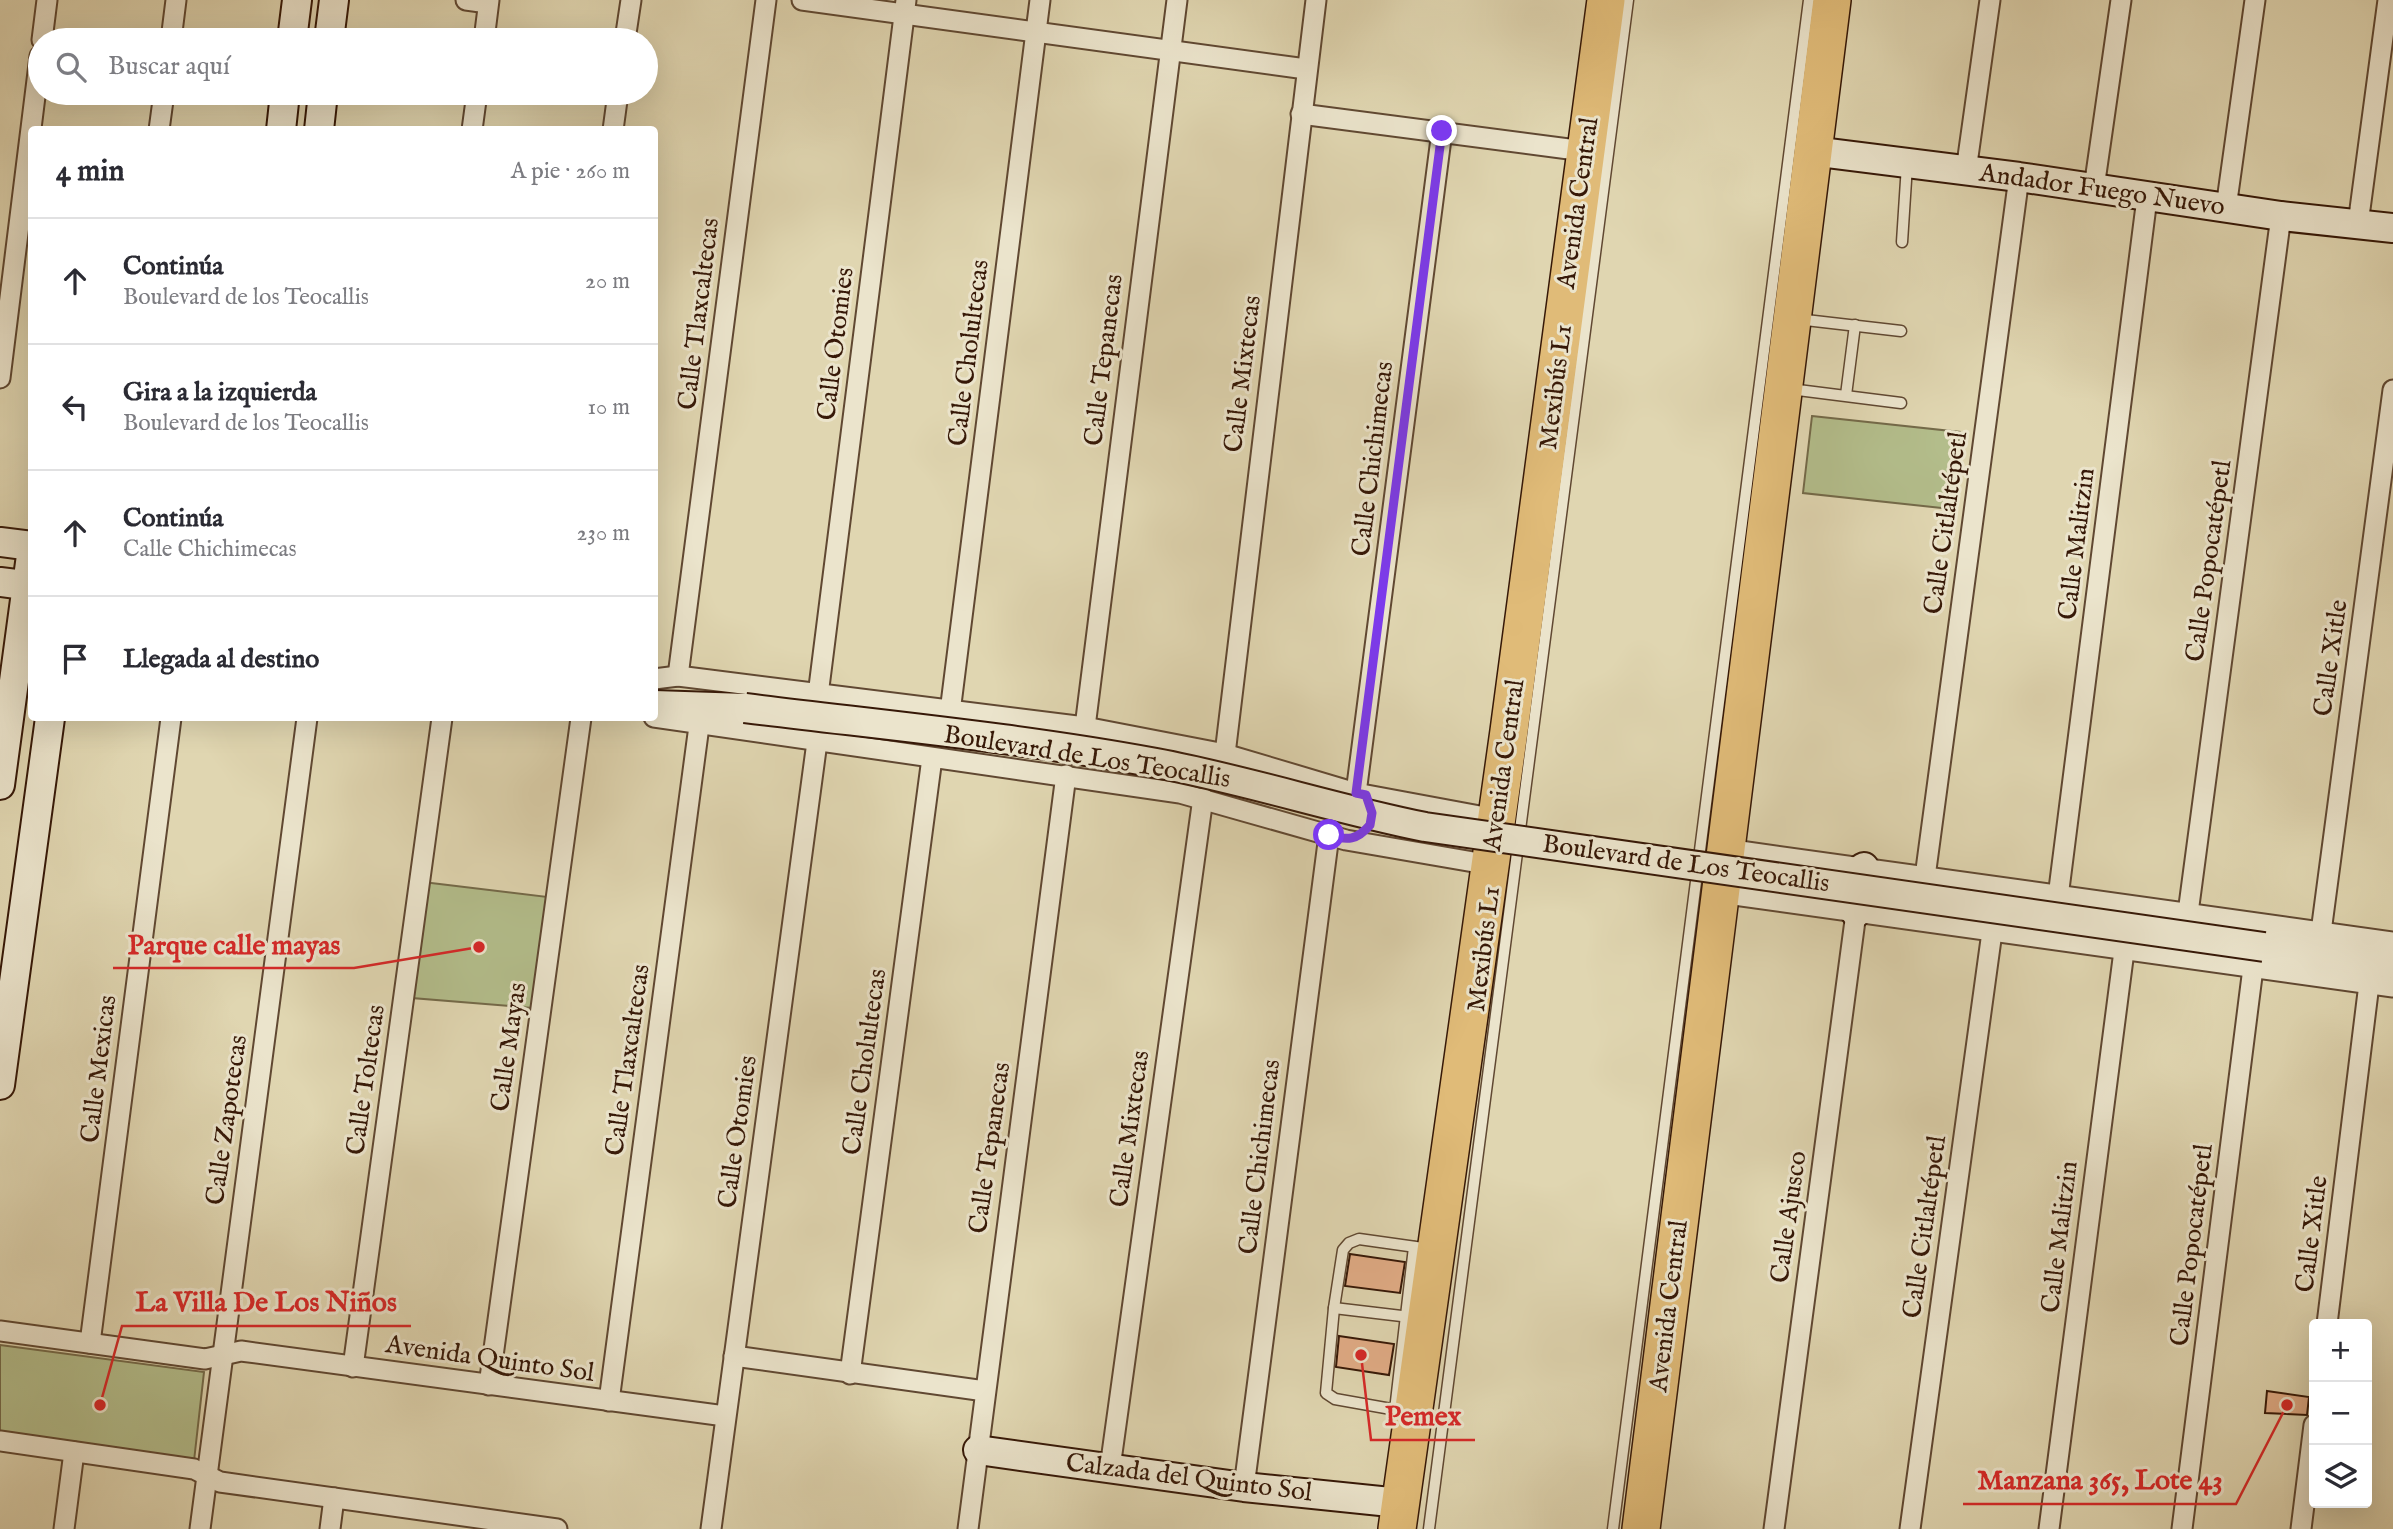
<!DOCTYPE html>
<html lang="es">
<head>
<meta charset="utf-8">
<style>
  body { margin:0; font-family:"IM FELL English",serif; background:#f2f2f3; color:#2b2b33 }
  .controls { position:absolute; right:21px; bottom:21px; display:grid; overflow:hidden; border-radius:7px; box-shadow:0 7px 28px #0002 }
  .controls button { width:63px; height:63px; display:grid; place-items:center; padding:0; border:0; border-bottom:2px solid #e1e1e2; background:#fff; color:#2b2b33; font:35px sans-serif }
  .stop { position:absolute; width:21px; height:21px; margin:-16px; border:5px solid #7c3aed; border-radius:50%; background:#fff }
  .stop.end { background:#7c3aed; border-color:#fff; box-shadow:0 2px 7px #0008 }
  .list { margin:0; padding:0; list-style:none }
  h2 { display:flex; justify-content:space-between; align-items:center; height:91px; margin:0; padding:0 28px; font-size:30px }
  h2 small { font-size:23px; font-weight:400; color:#7c7c81 }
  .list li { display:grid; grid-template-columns:46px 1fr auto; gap:21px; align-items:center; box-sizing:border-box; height:126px; padding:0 28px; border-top:2px solid #e1e1e2 }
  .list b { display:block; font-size:26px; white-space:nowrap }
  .list p { margin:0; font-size:23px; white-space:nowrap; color:#7c7c81 }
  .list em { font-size:23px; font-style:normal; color:#7c7c81 }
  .icon { flex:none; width:38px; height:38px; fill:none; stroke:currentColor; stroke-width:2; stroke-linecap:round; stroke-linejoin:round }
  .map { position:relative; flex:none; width:2393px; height:1529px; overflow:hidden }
  .search { position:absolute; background:#fff; box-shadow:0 7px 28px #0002; left:28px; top:28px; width:630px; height:77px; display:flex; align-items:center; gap:18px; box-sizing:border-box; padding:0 24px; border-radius:38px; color:#7c7c81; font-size:26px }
  .panel { position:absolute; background:#fff; box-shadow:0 7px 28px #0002; left:28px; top:126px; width:630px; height:595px; border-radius:7px }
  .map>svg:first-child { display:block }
  .green { fill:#b3bd8b; stroke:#746a49; stroke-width:2 }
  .building { fill:#e1ac86; stroke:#361807; stroke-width:2 }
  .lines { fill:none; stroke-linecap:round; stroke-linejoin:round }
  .lane-casing { stroke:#604832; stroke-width:13 }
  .street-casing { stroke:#604832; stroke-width:23 }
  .secondary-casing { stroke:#361807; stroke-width:32 }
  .highway-casing { stroke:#361807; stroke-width:40 }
  .lane { stroke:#ebe4cc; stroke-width:10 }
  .street { stroke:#ebe4cc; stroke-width:19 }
  .secondary { stroke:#ebe4cc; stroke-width:28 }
  .highway { stroke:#e0bb78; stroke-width:37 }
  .secondary-bridge-casing { stroke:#361807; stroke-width:32; stroke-linecap:butt }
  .secondary-bridge { stroke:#ebe4cc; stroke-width:28 }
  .route { stroke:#7c3aed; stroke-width:9 }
  .labels { text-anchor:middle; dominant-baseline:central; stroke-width:6; stroke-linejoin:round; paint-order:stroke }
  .street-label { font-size:26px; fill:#361807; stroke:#ebe4cc }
  .leader { fill:none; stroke:#d62828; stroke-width:2.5 }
  .callout-dot { fill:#d62828; stroke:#ebe4cc; stroke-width:2.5 }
  .callout-label { font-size:28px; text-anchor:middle; font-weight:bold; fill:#d62828; stroke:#ebe4cc; stroke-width:6; stroke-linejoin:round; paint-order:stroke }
</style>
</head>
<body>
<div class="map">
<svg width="2393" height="1529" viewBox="0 0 2393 1529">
  <rect width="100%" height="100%" fill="#e0d6b1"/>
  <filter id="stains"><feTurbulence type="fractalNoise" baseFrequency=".00286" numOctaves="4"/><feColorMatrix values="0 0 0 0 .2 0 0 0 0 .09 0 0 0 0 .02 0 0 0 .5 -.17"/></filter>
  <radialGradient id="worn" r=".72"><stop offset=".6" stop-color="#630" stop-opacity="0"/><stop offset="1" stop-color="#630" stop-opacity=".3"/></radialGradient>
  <g class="green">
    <polygon points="1812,416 1960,432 1951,509 1803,493"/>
    <polygon points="423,882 548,897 533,1008 412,998"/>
    <polygon points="0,1345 204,1372 194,1461 0,1438"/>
  </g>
  <g class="building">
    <polygon points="1350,1254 1405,1262 1400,1293 1345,1286"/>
    <polygon points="1339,1336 1394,1344 1389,1375 1336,1367"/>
    <polygon points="2267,1391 2309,1397 2307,1415 2265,1413"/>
  </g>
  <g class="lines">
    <defs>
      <g id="lane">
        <polyline points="1902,242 1907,165"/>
        <polyline points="1797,319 1901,331"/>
        <polyline points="1790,389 1901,403"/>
        <polyline points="1846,395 1855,325"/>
        <polyline points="1334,1308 1410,1317"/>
        <polyline points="1395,1410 1414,1247"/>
        <polyline points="1408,1412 1335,1399 1326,1393 1334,1308 1343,1250 1349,1243 1359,1239 1430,1249"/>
        <polyline points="1429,1529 1628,0"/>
        <polyline points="1613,1529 1809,0"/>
      </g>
      <g id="street">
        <polyline points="466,0 488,3"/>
        <polyline points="802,0 1306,69"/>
        <polyline points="42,40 47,0"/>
        <polyline points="171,40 176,0"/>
        <polyline points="484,40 489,0"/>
        <polyline points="625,40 631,0"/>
        <polyline points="1301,114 1584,151"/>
        <polyline points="159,130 164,93"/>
        <polyline points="472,130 477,93"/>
        <polyline points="613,130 618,93"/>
        <polyline points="1966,171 1990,0"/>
        <polyline points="2094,188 2121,0"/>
        <polyline points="2226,208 2255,0"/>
        <polyline points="2358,224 2388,0"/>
        <polyline points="0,378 40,56"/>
        <polyline points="678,676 766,0"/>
        <polyline points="654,679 678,676 1085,727 1225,754 1356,793 1496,819"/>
        <polyline points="818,695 906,0"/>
        <polyline points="950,712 1040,0"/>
        <polyline points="654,717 1180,793 1346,840 1491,865"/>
        <polyline points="1085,727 1177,0"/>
        <polyline points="1225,754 1316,0"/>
        <polyline points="1356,793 1442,131"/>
        <polyline points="1726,849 2393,942"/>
        <polyline points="1925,877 2019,177"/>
        <polyline points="1720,893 2393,987"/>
        <polyline points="2058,897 2147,198"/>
        <polyline points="2188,913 2281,216"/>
        <polyline points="2321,932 2393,390"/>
        <polyline points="2327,1324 2369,984"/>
        <polyline points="0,1331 205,1359 241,1351 725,1416"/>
        <polyline points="90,1343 171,718"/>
        <polyline points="734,1356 985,1391"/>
        <polyline points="353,1367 442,718"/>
        <polyline points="850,1374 932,758"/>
        <polyline points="489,1385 581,718"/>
        <polyline points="609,1401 699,726"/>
        <polyline points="0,1441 194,1469 220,1482 557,1529"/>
        <polyline points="1110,1468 1203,798"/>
        <polyline points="1244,1487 1329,835"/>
        <polyline points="64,1529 74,1452"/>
        <polyline points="200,1529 307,718"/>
        <polyline points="330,1529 334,1498"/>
        <polyline points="711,1529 817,742"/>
        <polyline points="968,1529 1066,775"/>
        <polyline points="1774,1529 1856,913"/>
        <polyline points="1910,1529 1992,932"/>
        <polyline points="2049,1529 2124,951"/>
        <polyline points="2182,1529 2253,968"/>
        <polyline points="2301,1529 2314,1425"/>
      </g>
      <g id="secondary">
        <polyline points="292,40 297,0"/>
        <polyline points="329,40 334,0"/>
        <polyline points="281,130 285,93"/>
        <polyline points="319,130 323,93"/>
        <polyline points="1812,151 2019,177 2281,216 2393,228"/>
        <polyline points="0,542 32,546"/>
        <polyline points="0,582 32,586"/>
        <polyline points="654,705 745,708"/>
        <polyline points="0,785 32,548"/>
        <polyline points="1856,913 1848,901 1851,876 1864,867"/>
        <polyline points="2264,947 2393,964"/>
        <polyline points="0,1085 50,718"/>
        <polyline points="978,1450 1244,1487 1400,1503"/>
      </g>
      <g id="highway">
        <polyline points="1397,1529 1509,731 1606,0"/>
        <polyline points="1641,1529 1832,0"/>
      </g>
    </defs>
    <use href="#lane" class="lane-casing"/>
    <use href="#street" class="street-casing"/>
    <use href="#secondary" class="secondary-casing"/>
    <use href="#highway" class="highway-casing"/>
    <use href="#lane" class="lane"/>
    <use href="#street" class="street"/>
    <use href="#secondary" class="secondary"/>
    <use href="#highway" class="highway"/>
    <defs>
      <path id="secondary-bridge" d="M745,708C882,725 1021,738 1156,763C1247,780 1335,809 1425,827L2264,947"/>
    </defs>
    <use href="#secondary-bridge" class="secondary-bridge-casing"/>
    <use href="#secondary-bridge" class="secondary-bridge"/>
  </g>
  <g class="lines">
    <path class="route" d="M1329,835C1348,841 1357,840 1370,825L1372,813L1366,795L1356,793L1442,131"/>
  </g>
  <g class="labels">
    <g class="street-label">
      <text transform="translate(2102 190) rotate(8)">Andador Fuego Nuevo</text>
      <text transform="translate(1578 203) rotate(-82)">Avenida Central</text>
      <text transform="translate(699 314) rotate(-83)">Calle Tlaxcaltecas</text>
      <text transform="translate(836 344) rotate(-83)">Calle Otomies</text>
      <text transform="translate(969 353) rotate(-83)">Calle Cholultecas</text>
      <text transform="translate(1104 360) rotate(-83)">Calle Tepanecas</text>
      <text transform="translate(1243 374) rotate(-83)">Calle Mixtecas</text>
      <text transform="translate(1556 387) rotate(-83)">Mexibús L1</text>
      <text transform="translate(1373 459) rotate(-83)">Calle Chichimecas</text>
      <text transform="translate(1946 523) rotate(-82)">Calle Citlaltépetl</text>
      <text transform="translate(2077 544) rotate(-83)">Calle Malitzin</text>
      <text transform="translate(2209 561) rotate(-82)">Calle Popocatépetl</text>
      <text transform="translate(2331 658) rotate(-82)">Calle Xitle</text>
      <text transform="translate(1087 757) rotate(9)">Boulevard de Los Teocallis</text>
      <text transform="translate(1504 765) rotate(-82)">Avenida Central</text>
      <text transform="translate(1686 864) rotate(8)">Boulevard de Los Teocallis</text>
      <text transform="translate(1484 949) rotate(-83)">Mexibús L1</text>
      <text transform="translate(509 1047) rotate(-82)">Calle Mayas</text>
      <text transform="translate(628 1060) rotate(-82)">Calle Tlaxcaltecas</text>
      <text transform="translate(865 1062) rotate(-82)">Calle Cholultecas</text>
      <text transform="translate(99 1069) rotate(-83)">Calle Mexicas</text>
      <text transform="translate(366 1080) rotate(-82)">Calle Toltecas</text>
      <text transform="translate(227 1120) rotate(-82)">Calle Zapotecas</text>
      <text transform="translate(1130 1129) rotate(-82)">Calle Mixtecas</text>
      <text transform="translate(738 1132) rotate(-82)">Calle Otomies</text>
      <text transform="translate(990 1148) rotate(-82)">Calle Tepanecas</text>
      <text transform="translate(1260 1157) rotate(-83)">Calle Chichimecas</text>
      <text transform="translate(1789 1217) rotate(-82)">Calle Ajusco</text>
      <text transform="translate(1925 1227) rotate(-82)">Calle Citlaltépetl</text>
      <text transform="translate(2312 1234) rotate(-83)">Calle Xitle</text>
      <text transform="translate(2060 1237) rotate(-83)">Calle Malitzin</text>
      <text transform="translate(2192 1245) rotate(-83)">Calle Popocatépetl</text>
      <text transform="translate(1669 1306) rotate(-83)">Avenida Central</text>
      <text transform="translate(490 1359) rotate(8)">Avenida Quinto Sol</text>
      <text transform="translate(1189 1478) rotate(7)">Calzada del Quinto Sol</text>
    </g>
  </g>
  <path class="leader" d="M479 947L354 968H113M100 1405L122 1326H411M1361 1355L1371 1440H1475M2287 1405L2236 1504H1963"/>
  <g class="callout-dot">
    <circle cx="479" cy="947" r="7"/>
    <circle cx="100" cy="1405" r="7"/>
    <circle cx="1361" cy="1355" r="7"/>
    <circle cx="2287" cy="1405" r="7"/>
  </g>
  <g class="callout-label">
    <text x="234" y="954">Parque calle mayas</text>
    <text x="266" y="1311">La Villa De Los Niños</text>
    <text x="1423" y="1425">Pemex</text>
    <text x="2100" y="1489">Manzana 365, Lote 43</text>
  </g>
  <rect width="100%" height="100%" filter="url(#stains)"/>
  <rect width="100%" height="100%" fill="url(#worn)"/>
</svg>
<div class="controls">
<button>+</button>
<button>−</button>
<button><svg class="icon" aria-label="layers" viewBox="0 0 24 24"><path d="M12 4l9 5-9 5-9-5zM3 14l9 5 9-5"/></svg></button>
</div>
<div class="stop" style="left:1329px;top:835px"></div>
<div class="stop end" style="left:1442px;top:131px"></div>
<div class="search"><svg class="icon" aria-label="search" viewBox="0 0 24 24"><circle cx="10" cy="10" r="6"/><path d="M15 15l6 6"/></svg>Buscar aquí</div>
<section class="panel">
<h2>4 min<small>A pie · 260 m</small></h2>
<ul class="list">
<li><svg class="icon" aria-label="ahead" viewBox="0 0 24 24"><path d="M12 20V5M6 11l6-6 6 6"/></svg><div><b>Continúa</b><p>Boulevard de los Teocallis</p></div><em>20 m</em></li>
<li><svg class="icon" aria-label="left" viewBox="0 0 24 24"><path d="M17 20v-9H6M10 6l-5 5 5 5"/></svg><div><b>Gira a la izquierda</b><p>Boulevard de los Teocallis</p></div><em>10 m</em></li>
<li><svg class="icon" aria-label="ahead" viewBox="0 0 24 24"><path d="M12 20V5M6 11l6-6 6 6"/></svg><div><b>Continúa</b><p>Calle Chichimecas</p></div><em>230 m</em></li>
<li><svg class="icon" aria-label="arrive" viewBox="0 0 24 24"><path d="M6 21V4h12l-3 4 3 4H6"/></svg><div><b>Llegada al destino</b></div></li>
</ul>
</section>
</div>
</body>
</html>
